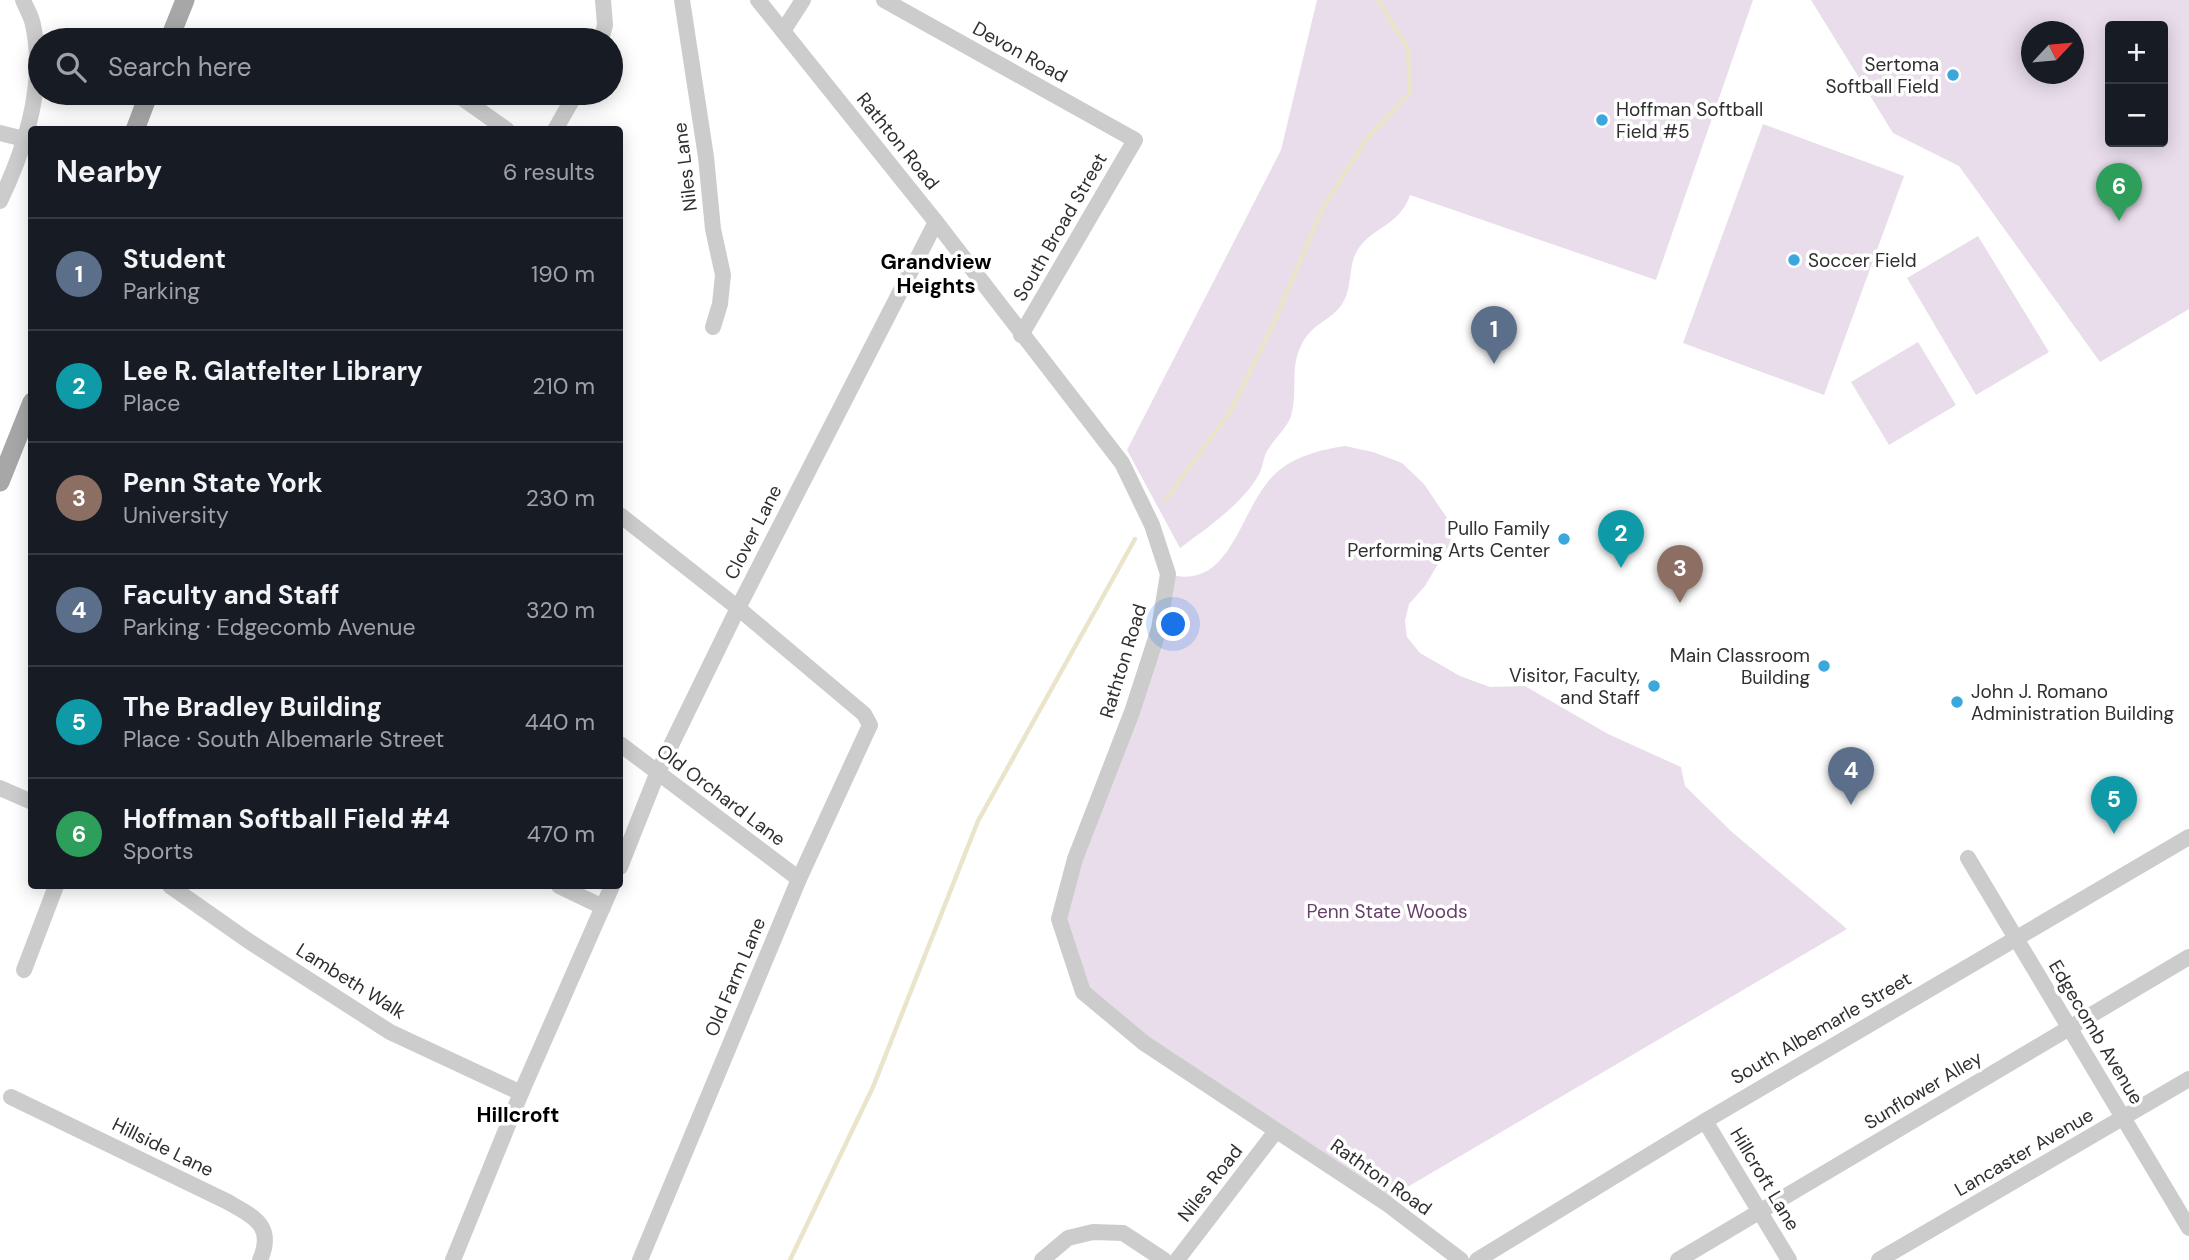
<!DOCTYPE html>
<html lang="en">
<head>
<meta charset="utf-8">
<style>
  body { margin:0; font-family:"DM Sans",sans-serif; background:#242831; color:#f1f3f6 }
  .controls { position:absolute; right:21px; top:21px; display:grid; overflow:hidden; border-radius:7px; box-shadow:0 4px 18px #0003 }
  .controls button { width:63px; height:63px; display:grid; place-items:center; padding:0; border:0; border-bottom:2px solid #363941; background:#171b24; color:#f1f3f6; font:35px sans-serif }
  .compass { position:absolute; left:2021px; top:21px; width:63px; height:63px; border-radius:50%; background:#171b24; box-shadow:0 4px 18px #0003; rotate:64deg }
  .you { position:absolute; left:1174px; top:625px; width:24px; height:24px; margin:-18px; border:5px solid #fff; border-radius:50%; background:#1a73e8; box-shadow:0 0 0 10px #1a73e833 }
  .badge { display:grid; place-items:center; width:46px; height:46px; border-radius:50%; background:#3aa8dd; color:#fff; font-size:23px; font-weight:700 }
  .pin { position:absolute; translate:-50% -58px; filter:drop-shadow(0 2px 4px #0008) }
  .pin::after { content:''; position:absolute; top:37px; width:24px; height:21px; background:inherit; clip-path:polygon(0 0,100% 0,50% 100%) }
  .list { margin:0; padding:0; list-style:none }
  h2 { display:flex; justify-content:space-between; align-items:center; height:91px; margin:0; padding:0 28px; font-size:30px }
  h2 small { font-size:23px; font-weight:400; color:#9ea1a6 }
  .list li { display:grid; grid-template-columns:46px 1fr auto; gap:21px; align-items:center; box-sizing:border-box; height:112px; padding:0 28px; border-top:2px solid #363941 }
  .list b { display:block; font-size:26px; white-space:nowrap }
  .list p { margin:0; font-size:23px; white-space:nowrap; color:#9ea1a6 }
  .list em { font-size:23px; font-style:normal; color:#9ea1a6 }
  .icon { flex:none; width:38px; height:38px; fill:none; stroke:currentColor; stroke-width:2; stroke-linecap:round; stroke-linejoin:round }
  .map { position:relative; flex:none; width:2189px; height:1260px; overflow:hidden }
  .search { position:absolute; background:#171b24; box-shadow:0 4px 18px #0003; left:28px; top:28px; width:595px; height:77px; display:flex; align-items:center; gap:18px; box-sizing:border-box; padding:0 24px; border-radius:38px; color:#9ea1a6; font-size:26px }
  .panel { position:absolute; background:#171b24; box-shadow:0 4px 18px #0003; left:28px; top:126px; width:595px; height:763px; border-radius:7px }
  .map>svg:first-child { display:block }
  .green { fill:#e9ddeb; fill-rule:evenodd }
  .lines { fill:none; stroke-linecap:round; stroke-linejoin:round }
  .stream { stroke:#eae4cb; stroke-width:4.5 }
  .minor { stroke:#ccc; stroke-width:16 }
  .major { stroke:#a7a7a7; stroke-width:19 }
  .poi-dot { fill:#3aa8dd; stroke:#fff; stroke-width:2.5 }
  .labels { text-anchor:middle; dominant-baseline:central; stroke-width:7; stroke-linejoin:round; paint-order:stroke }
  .street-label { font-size:19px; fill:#2f2f2f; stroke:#fff }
  .poi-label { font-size:19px; fill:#2f2f2f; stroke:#fff; text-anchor:end }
  .park-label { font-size:19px; fill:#663e69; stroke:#fff }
  .neighbourhood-label { font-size:21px; font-weight:bold; fill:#000; stroke:#fff }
</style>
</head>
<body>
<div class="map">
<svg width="2189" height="1260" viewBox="0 0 2189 1260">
  <rect width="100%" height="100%" fill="#fff"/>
  <g class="green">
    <path d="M1317,0H1753L1656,280L1410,195C1400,226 1371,227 1357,251C1347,268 1354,289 1340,307C1327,323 1310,324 1300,348C1290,370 1298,393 1291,416C1287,428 1274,439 1267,451C1263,458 1263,468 1258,476C1243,503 1206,529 1180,548L1127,450L1281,150Z"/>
    <path d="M1811,0H2189V309L2100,362L1959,166L1893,133ZM2110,26H2163V142H2110ZM2032,32H2074V74H2032Z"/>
    <polygon points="1763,124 1904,176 1824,395 1683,343"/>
    <polygon points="1978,236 2049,352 1976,395 1907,278"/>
    <polygon points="1918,342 1956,405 1889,445 1851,382"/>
    <path d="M1345,446L1373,452L1402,463L1424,484L1449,521L1451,542L1425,586L1409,604L1405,621L1407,637L1420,653L1460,676L1490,687L1525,686L1608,734L1681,767L1685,786L1732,832L1847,929L1387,1199L1364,1189L1083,992L1059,919L1168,574C1233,593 1239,506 1276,473C1295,456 1320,450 1345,446Z"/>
  </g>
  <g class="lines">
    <g class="stream">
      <polyline points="1165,500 1230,412 1273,325 1322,209 1368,137 1410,93 1408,49 1378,0"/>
      <polyline points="790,1260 873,1087 978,821 1135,539"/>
    </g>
    <g class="minor">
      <polyline points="682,0 706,157 713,229 723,275 720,304 713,327"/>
      <polyline points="758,0 936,222 1122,463 1152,525 1168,574 1159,629 1132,712 1075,859 1059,919 1083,992 1144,1043 1386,1203 1461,1260"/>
      <polyline points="884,0 1135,140 1021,335"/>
      <polyline points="783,31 803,0"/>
      <polyline points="601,40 605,25 603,0"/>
      <polyline points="455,93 507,130"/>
      <polyline points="555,130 576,93"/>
      <polyline points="0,133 24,139"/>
      <path d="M0,201C25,149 46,84 33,25C32,17 26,8 23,0"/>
      <polyline points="620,515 738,608 864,714 870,725 799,879 640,1260"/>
      <polyline points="620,744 799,879"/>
      <polyline points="0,788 32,802"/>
      <polyline points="1968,858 2189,1228"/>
      <polyline points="620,867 657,774 738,608 936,222"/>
      <polyline points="170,886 250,942 390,1032 521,1093"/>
      <polyline points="559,886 603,907"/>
      <polyline points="24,970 56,886"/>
      <path d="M11,1097L228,1202C254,1217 275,1226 260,1260"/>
      <polyline points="1705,1121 1789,1260"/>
      <polyline points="453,1260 521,1093 612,886"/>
      <polyline points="1042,1260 1068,1238 1093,1232 1123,1233 1164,1260"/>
      <polyline points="1177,1260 1276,1131"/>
      <polyline points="1477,1260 1705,1121 2189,837"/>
      <polyline points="1678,1260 2189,957"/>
      <polyline points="1879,1260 2189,1079"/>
    </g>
    <g class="major">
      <polyline points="169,40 185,0"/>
      <polyline points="135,130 149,93"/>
      <polyline points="0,482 32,402"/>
    </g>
  </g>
  <g class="poi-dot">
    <circle cx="1953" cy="75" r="7"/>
    <circle cx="1602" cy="120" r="7"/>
    <circle cx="1794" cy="260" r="7"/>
    <circle cx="1564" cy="539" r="7"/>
    <circle cx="1824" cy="666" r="7"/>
    <circle cx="1654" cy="686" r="7"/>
    <circle cx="1957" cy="702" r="7"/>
  </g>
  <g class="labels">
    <g class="street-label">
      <text transform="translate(1020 52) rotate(29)">Devon Road</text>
      <text transform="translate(898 141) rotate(51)">Rathton Road</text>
      <text transform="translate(685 167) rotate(-97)">Niles Lane</text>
      <text transform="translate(1060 227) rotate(-60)">South Broad Street</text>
      <text transform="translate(753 532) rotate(-63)">Clover Lane</text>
      <text transform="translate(1123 661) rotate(-73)">Rathton Road</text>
      <text transform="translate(721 795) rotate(37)">Old Orchard Lane</text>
      <text transform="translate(735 977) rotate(-67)">Old Farm Lane</text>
      <text transform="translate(351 981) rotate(32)">Lambeth Walk</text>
      <text transform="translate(1821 1028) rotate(-30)">South Albemarle Street</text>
      <text transform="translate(2096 1032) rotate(59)">Edgecomb Avenue</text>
      <text transform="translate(1923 1090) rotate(-31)">Sunflower Alley</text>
      <text transform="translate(163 1147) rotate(26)">Hillside Lane</text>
      <text transform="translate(2024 1152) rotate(-30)">Lancaster Avenue</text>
      <text transform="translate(1381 1177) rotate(35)">Rathton Road</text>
      <text transform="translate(1765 1179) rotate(59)">Hillcroft Lane</text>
      <text transform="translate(1210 1183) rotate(-52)">Niles Road</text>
    </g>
    <g class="poi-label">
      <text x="1939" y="64">Sertoma<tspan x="1939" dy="22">Softball Field</tspan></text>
      <text x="1616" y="109" text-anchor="start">Hoffman Softball<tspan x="1616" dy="22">Field #5</tspan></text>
      <text x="1808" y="260" text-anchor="start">Soccer Field</text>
      <text x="1550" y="528">Pullo Family<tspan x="1550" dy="22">Performing Arts Center</tspan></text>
      <text x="1810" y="655">Main Classroom<tspan x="1810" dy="22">Building</tspan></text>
      <text x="1640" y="675">Visitor, Faculty,<tspan x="1640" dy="22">and Staff</tspan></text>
      <text x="1971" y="691" text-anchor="start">John J. Romano<tspan x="1971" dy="22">Administration Building</tspan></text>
    </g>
    <g class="park-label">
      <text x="1387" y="911">Penn State Woods</text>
    </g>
    <g class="neighbourhood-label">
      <text x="936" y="262">Grandview<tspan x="936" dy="24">Heights</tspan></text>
      <text x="518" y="1115">Hillcroft</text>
    </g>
  </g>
</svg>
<div class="controls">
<button>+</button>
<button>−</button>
</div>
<svg class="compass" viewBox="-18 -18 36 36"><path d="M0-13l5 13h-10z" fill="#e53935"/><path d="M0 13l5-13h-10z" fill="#9ea1a6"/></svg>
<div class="you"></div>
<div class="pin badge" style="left:1494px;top:364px;background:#5c6f8a">1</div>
<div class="pin badge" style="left:1621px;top:568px;background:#0f9aa8">2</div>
<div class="pin badge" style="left:1680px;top:603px;background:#8d6e63">3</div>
<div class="pin badge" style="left:1851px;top:805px;background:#5c6f8a">4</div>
<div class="pin badge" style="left:2114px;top:834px;background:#0f9aa8">5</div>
<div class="pin badge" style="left:2119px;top:221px;background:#2e9e5b">6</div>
<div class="search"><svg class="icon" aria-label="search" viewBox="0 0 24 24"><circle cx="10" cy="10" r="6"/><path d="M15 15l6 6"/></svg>Search here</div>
<section class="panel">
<h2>Nearby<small>6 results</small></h2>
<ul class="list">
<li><span class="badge" style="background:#5c6f8a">1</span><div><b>Student</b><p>Parking</p></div><em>190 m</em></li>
<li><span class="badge" style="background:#0f9aa8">2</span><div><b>Lee R. Glatfelter Library</b><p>Place</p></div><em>210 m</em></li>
<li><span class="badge" style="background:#8d6e63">3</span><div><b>Penn State York</b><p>University</p></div><em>230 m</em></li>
<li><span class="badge" style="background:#5c6f8a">4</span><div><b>Faculty and Staff</b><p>Parking · Edgecomb Avenue</p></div><em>320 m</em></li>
<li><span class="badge" style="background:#0f9aa8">5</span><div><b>The Bradley Building</b><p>Place · South Albemarle Street</p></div><em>440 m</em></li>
<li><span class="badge" style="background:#2e9e5b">6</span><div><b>Hoffman Softball Field #4</b><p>Sports</p></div><em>470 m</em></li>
</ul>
</section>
</div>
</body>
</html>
